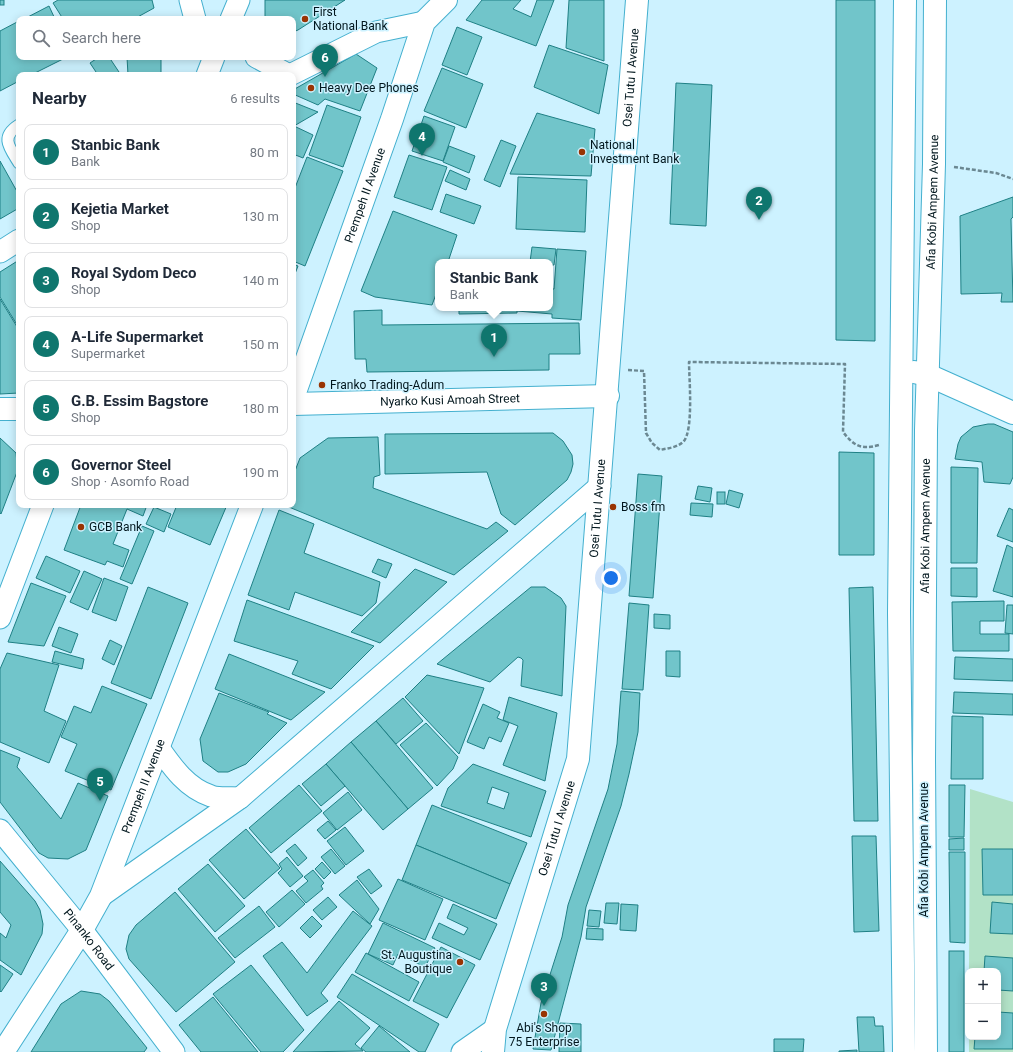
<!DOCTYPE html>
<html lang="en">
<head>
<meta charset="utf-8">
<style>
  body { margin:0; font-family:Roboto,sans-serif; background:#f6f6f7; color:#1f2937 }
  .controls { position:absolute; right:12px; bottom:12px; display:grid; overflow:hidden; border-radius:8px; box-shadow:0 2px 10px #0003 }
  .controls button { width:36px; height:36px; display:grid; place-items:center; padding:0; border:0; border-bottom:1px solid #e0e1e3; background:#fff; color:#1f2937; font:20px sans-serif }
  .you { position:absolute; left:611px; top:578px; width:14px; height:14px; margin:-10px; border:3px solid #fff; border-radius:50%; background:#1a73e8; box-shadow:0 0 0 6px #1a73e833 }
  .badge { display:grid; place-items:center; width:26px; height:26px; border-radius:50%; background:#0f766e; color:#fff; font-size:13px; font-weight:700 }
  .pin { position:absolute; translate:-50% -33px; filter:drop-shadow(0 1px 2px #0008) }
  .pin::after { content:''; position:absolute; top:21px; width:14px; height:12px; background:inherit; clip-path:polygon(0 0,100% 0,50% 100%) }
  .popup { position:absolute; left:435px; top:259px; width:118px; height:52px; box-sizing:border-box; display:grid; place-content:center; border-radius:8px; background:#fff; filter:drop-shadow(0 1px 3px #0005); font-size:13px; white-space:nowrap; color:#747a83 }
  .popup b { font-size:15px; color:#1f2937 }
  .popup::after { content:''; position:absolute; left:50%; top:100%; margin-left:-8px; border:8px solid transparent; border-top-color:#fff }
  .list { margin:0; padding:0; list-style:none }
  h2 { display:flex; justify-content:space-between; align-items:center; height:52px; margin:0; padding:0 16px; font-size:17px }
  h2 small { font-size:13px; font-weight:400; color:#747a83 }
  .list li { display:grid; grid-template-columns:26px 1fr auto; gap:12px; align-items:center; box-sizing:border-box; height:56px; margin:0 8px 8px; padding:0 8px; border:1px solid #e0e1e3; border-radius:8px }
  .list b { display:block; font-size:15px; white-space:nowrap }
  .list p { margin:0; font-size:13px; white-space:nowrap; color:#747a83 }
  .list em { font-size:13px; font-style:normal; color:#747a83 }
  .icon { flex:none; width:22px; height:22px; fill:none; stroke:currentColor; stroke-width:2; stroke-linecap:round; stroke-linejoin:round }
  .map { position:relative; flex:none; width:1013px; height:1052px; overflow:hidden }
  .search { position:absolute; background:#fff; box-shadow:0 2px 10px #0003; left:16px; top:16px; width:280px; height:44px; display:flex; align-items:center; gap:10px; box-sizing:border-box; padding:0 14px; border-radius:8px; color:#747a83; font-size:15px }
  .panel { position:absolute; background:#fff; box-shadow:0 2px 10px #0003; left:16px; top:72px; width:280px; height:436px; border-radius:8px }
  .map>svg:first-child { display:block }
  .green { fill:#b2e2c7 }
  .building { fill:#71c5ca; stroke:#1f8085; fill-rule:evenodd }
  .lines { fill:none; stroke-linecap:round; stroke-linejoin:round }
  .lane-casing { stroke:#44b0cf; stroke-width:13 }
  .street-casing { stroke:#44b0cf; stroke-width:23 }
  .secondary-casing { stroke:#44b0cf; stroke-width:24 }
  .path { stroke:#6b8892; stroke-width:2.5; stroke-dasharray:4 2; stroke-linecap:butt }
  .lane { stroke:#fff; stroke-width:11 }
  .street { stroke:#fff; stroke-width:21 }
  .secondary { stroke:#fff; stroke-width:22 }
  .poi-dot { fill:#993403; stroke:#cdf2ff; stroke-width:1.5 }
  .labels { text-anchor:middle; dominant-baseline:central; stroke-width:3; stroke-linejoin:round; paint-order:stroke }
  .poi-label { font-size:12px; fill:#01161d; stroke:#cdf2ff; text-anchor:start }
  .street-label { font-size:12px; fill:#01161d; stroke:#cdf2ff }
</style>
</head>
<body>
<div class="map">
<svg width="1013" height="1052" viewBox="0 0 1013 1052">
  <rect width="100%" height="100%" fill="#cdf2ff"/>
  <polygon class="green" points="970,789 1013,802 1013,1052 969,1052 969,1037 998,1037 998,971 969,971"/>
  <g class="building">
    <rect x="0" y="0" width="4" height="5"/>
    <polygon points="58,0 152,0 154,8 134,19 63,19 53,3"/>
    <polygon points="265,0 345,0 298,30 293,32 293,19 265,19"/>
    <polygon points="482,0 521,0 513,9 531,17 537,0 554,0 536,46 466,20"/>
    <polygon points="569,0 604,0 604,61 566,48"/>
    <polygon points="836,0 875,0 875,341 836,340"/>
    <polygon points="49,6 55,19 24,19"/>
    <polygon points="19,21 19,57 67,57 31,75 19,75 19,81 0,91 0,31"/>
    <polygon points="457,27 482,37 467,75 442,65"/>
    <polygon points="549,45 608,65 599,114 534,87"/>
    <polygon points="356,54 377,68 360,111 325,99 318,105 293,94 293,90"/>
    <polygon points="99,57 109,57 119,72 114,75 98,75 90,63"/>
    <polygon points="161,57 161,75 128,75 127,57"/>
    <polygon points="442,68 483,84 466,128 424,111"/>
    <polygon points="676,83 712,85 706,226 670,224"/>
    <polygon points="293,102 318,112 294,126 313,135 303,158 293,154"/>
    <polygon points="327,105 361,117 343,167 309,155"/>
    <polygon points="537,113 595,129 591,176 510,174"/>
    <polygon points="424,116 455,127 443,161 412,151"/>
    <polygon points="501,140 516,146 500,187 484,180"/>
    <polygon points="449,146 475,156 469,173 443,162"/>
    <polygon points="409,155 447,167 432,210 394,197"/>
    <polygon points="307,157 343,171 305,266 293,261 293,193"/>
    <polygon points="0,161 19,195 19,208 0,219"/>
    <polygon points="450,170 470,179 466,190 445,181"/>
    <polygon points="518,177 587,180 585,232 516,229"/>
    <polygon points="446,194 481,206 474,224 440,212"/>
    <polygon points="1013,197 1013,217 1011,219 1013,302 1001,302 1002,293 961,294 960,216"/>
    <polygon points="393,211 457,235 448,262 438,262 438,289 432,305 375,297 361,291"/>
    <polygon points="532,247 556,249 554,265 550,265 550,262 530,262"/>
    <polygon points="557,249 586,251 581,320 552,318 552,314 517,311 517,308 550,308 550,289 554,289"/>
    <polygon points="19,260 19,328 0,297 0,272"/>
    <polygon points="293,264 298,266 293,279"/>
    <polygon points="0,299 19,330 19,393 0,394"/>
    <polygon points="459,308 517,308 517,313 459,314"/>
    <polygon points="382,310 382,325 579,323 580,354 549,354 549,370 367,372 366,359 355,359 354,311"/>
    <polygon points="988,424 994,424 1013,432 1013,477 1010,484 984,482 982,462 955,459 958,444 961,437 973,427"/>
    <polygon points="553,433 563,441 572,455 573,464 571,472 567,480 515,525 501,514 487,472 385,474 385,434"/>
    <polygon points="378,437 380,475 374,477 373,488 487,529 496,522 508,531 454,575 284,505 293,505 293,476 300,458 328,438"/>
    <polygon points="0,438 16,453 17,463 17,472 1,514 0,513"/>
    <polygon points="839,452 874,453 874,555 839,555"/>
    <polygon points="951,467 978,468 977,563 951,563"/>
    <polygon points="638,474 662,476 653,598 629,596"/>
    <polygon points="698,486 712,488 710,502 695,499"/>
    <polygon points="729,490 743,494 739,508 726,504"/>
    <rect x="717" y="492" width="8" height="12"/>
    <polygon points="691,503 713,504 712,517 690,515"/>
    <polygon points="81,505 147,505 143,516 127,509 113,544 129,550 123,567 107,561 105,565 64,550"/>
    <polygon points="177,505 227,505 210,545 168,527"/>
    <polygon points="154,507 171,514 164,532 146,524"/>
    <polygon points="1009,508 1013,510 1013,542 997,536"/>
    <polygon points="279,510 314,524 304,553 380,582 376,603 362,616 295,592 289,610 248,595"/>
    <polygon points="142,526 154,531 132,584 120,579"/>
    <polygon points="1007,545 1013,548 1013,597 993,591"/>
    <polygon points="46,556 80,571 70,593 36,578"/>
    <polygon points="378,559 392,564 386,578 372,572"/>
    <polygon points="951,568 977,568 977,597 951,596"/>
    <polygon points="415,569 447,582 380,643 351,632"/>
    <polygon points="84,571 102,579 88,610 70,602"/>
    <polygon points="104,578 128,587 116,621 92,612"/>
    <polygon points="31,583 66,596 44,646 8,642"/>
    <polygon points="148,587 188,603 151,699 111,683"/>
    <polygon points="531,587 545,587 561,598 566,606 562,696 521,686 523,660 521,658 518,657 490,682 437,664"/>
    <polygon points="873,587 878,821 854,821 849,588"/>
    <polygon points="247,600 374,646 331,689 292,674 298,661 234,641"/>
    <polygon points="1004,601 1004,621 980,621 980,634 1009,634 1009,651 953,651 952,602"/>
    <polygon points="629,603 649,605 643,690 622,689"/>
    <polygon points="1007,605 1013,605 1013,634 1005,633"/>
    <polygon points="654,614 670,615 670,629 654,628"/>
    <polygon points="59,627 78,634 71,653 52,646"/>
    <polygon points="110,640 122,646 114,665 102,659"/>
    <polygon points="55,651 84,659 82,669 52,662"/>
    <polygon points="666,651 680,651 680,677 666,676"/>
    <polygon points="7,653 59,665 44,711 66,721 49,763 0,742 0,669"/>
    <polygon points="229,654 325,692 291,720 215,689"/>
    <polygon points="955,657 1013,659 1013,681 954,679"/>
    <polygon points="427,675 484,688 459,754 405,697"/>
    <polygon points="102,686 147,704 111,790 65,771 77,744 61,737 74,706 91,713"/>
    <polygon points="621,691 640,693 638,732 629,774 621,806 586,907 581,937 551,1050 533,1049 541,1003 562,937 568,905 608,789 617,744"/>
    <polygon points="954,692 1013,694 1013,715 953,713"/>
    <polygon points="219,693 269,712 267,714 287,723 246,764 228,772 218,772 203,761 200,739"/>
    <polygon points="509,697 557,713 545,781 503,765 518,726 503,720"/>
    <polygon points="403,698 423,721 396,744 376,721"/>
    <polygon points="483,704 500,712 497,718 509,723 501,742 489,737 484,749 467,742"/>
    <polygon points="952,716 983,717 983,779 951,779"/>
    <polygon points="376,721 433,788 408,809 351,742"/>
    <polygon points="426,723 458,757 453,769 437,786 400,745"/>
    <polygon points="351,742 408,809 383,830 326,764"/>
    <polygon points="0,750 20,758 17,767 61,819 78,783 108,796 86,850 68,859 48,858 39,853 0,802"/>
    <polygon points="326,764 345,786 321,806 302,784"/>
    <path d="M473,764L546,791L531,837L441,806L448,788ZM492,787L509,793L504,809L487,803Z"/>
    <polygon points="299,785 322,811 271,853 249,828"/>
    <polygon points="949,785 965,785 964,837 949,837"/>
    <polygon points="348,792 362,810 337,830 323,813"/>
    <polygon points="432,805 527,843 510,884 416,845"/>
    <polygon points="328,821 336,830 325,839 317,830"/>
    <polygon points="345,827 364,851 346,865 327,841"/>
    <polygon points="246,829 280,868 244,899 209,860"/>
    <polygon points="852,836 876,836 879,931 854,932"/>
    <polygon points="964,838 964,850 949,850 949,839"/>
    <polygon points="295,844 307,858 298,866 286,851"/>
    <polygon points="416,845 510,884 496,919 402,880"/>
    <polygon points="331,849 345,866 335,874 321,857"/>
    <polygon points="982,849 1013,849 1013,895 983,895"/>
    <polygon points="949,852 965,852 965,943 950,942"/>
    <polygon points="287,857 303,876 290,887 278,873 282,869 279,864"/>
    <polygon points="0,861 35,901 40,910 43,924 42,934 21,975 0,960 0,933 6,938 11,925 0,912"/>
    <polygon points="322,862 331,872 324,879 315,869"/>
    <polygon points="208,864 245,906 215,932 178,889"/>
    <polygon points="369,869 382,886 371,894 357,877"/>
    <polygon points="313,870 324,883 321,886 323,889 306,903 296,891 308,881 304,877"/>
    <polygon points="398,879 443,899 425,940 379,920"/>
    <polygon points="357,880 379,909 370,924 339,895"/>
    <polygon points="292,890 305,904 279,927 266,912"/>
    <polygon points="175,892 235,962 176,1012 129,959 126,949 129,935 136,925"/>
    <polygon points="328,897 337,907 322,920 313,910"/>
    <polygon points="992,902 1013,904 1013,934 990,933"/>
    <polygon points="606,903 619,903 617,924 604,923"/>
    <polygon points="453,904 497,924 480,960 432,938 439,923 464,935 468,928 447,918"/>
    <polygon points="621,904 638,905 636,931 620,930"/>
    <polygon points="259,906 275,927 235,958 218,938"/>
    <polygon points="589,910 601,911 599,927 587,926"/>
    <polygon points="353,911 372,926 321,993 328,1001 307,1016 263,956 282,942 307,973"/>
    <polygon points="312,916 322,926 310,938 300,928"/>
    <polygon points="383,923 435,948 425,967 398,954 393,965 368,954"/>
    <polygon points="587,928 603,929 603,940 586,939"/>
    <polygon points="441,947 475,965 447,1018 413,1001"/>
    <rect x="949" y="951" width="15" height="101"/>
    <polygon points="366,953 419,982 409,1001 355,972"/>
    <polygon points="985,956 1013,958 1013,991 998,990 998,971 984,971"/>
    <polygon points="0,965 13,974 1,992 0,991"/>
    <polygon points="251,965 304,1030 283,1052 261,1052 213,994"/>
    <polygon points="352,974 439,1024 425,1052 419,1052 337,997"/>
    <polygon points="81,991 100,994 109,1001 147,1048 144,1052 31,1052 61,1004"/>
    <polygon points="213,997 258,1052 201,1052 179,1025"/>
    <polygon points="339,1001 370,1028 355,1044 363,1051 293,1052"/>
    <polygon points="998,1012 1013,1013 1013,1049 974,1049 975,1037 998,1037"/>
    <polygon points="857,1017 874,1017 875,1026 883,1026 884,1052 859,1052"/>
    <polygon points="560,1023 581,1024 581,1052 559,1052"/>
    <polygon points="379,1026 410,1052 366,1052 361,1048"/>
    <polygon points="774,1039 804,1039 803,1052 774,1052"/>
    <polygon points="857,1050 857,1052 839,1052 839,1051"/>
  </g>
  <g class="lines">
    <defs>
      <path id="lane" d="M19,125C0,137 9,147 19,163"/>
      <g id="street">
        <polyline points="190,0 195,19"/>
        <polyline points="231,19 239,0"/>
        <polyline points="256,57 289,75"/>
        <polyline points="207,75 214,57"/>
        <polyline points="290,75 376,32 424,22"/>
        <polyline points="0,252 19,240"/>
        <polyline points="0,618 43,505"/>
        <path d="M159,748C173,768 187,788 211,796C219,799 231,797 240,798"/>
        <path id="s1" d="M0,830L82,930L174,1052"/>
        <polyline points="101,896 240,798 600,486"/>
        <polyline points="462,1052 495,1029"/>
      </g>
      <g id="secondary">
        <polyline points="914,372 928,375 1013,413"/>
        <path id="s2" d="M293,398L392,119L424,22L446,0"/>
        <path id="s3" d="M293,404L608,396"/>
        <polyline points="0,409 19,409"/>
        <path id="s4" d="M3,1052L82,930L101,896L252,505"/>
        <path id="s5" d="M493,1052L495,1029L578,759L637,0"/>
        <polyline points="904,1052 899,613 905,0"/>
        <path id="s6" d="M926,1052L924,760L926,430L934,164L935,0"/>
      </g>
    </defs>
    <use href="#lane" class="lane-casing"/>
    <use href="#street" class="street-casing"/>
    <use href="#secondary" class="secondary-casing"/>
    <g class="path">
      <polyline points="954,167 996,173 1013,179"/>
      <path d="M628,370L644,371L646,433L652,443L660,450C668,448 676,448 683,442C694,432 689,377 689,362L845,364L843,432C854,446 861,450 879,445"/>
    </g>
    <use href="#lane" class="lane"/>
    <use href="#street" class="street"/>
    <use href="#secondary" class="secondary"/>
  </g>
  <g class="poi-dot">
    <circle cx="305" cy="19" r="4"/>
    <circle cx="311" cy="88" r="4"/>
    <circle cx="582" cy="152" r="4"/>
    <circle cx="322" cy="385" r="4"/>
    <circle cx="613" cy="507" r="4"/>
    <circle cx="81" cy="527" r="4"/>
    <circle cx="460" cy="962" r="4"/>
    <circle cx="544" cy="1014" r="4"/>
  </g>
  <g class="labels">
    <g class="poi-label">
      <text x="313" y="12">First<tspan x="313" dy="14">National Bank</tspan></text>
      <text x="319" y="88">Heavy Dee Phones</text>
      <text x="590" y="145">National<tspan x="590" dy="14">Investment Bank</tspan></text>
      <text x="330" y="385">Franko Trading-Adum</text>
      <text x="621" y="507">Boss fm</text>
      <text x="89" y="527">GCB Bank</text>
      <text x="452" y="955" text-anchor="end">St. Augustina<tspan x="452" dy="14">Boutique</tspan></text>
      <text x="544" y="1028" text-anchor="middle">Abi's Shop<tspan x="544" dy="14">75 Enterprise</tspan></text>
    </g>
    <g class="street-label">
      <text stroke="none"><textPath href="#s5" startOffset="989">Osei Tutu I Avenue</textPath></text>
      <text stroke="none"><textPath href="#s2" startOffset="215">Prempeh II Avenue</textPath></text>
      <text stroke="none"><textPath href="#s6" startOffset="850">Afia Kobi Ampem Avenue</textPath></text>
      <text stroke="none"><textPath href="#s3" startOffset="157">Nyarko Kusi Amoah Street</textPath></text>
      <text stroke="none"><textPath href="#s5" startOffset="557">Osei Tutu I Avenue</textPath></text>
      <text stroke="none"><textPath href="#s6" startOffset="526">Afia Kobi Ampem Avenue</textPath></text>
      <text stroke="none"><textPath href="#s4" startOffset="302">Prempeh II Avenue</textPath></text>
      <text stroke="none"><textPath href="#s5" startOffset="233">Osei Tutu I Avenue</textPath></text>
      <text transform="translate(924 850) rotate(-90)">Afia Kobi Ampem Avenue</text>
      <text stroke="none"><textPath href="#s1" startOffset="141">Pinanko Road</textPath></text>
    </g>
  </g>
</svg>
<div class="controls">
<button>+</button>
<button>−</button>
</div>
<div class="you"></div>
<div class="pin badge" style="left:494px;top:357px">1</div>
<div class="popup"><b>Stanbic Bank</b>Bank</div>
<div class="pin badge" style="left:759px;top:220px">2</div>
<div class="pin badge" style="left:544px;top:1006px">3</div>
<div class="pin badge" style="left:422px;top:156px">4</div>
<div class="pin badge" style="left:100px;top:801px">5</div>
<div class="pin badge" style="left:325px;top:77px">6</div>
<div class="search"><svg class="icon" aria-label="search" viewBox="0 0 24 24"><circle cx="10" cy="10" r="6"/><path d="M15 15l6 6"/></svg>Search here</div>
<section class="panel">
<h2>Nearby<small>6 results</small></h2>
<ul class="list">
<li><span class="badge">1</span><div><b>Stanbic Bank</b><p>Bank</p></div><em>80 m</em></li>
<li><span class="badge">2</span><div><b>Kejetia Market</b><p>Shop</p></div><em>130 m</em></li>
<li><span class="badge">3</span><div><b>Royal Sydom Deco</b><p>Shop</p></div><em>140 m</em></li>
<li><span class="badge">4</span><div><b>A-Life Supermarket</b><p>Supermarket</p></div><em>150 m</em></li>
<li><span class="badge">5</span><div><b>G.B. Essim Bagstore</b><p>Shop</p></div><em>180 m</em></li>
<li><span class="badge">6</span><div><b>Governor Steel</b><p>Shop · Asomfo Road</p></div><em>190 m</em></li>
</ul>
</section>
</div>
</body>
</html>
